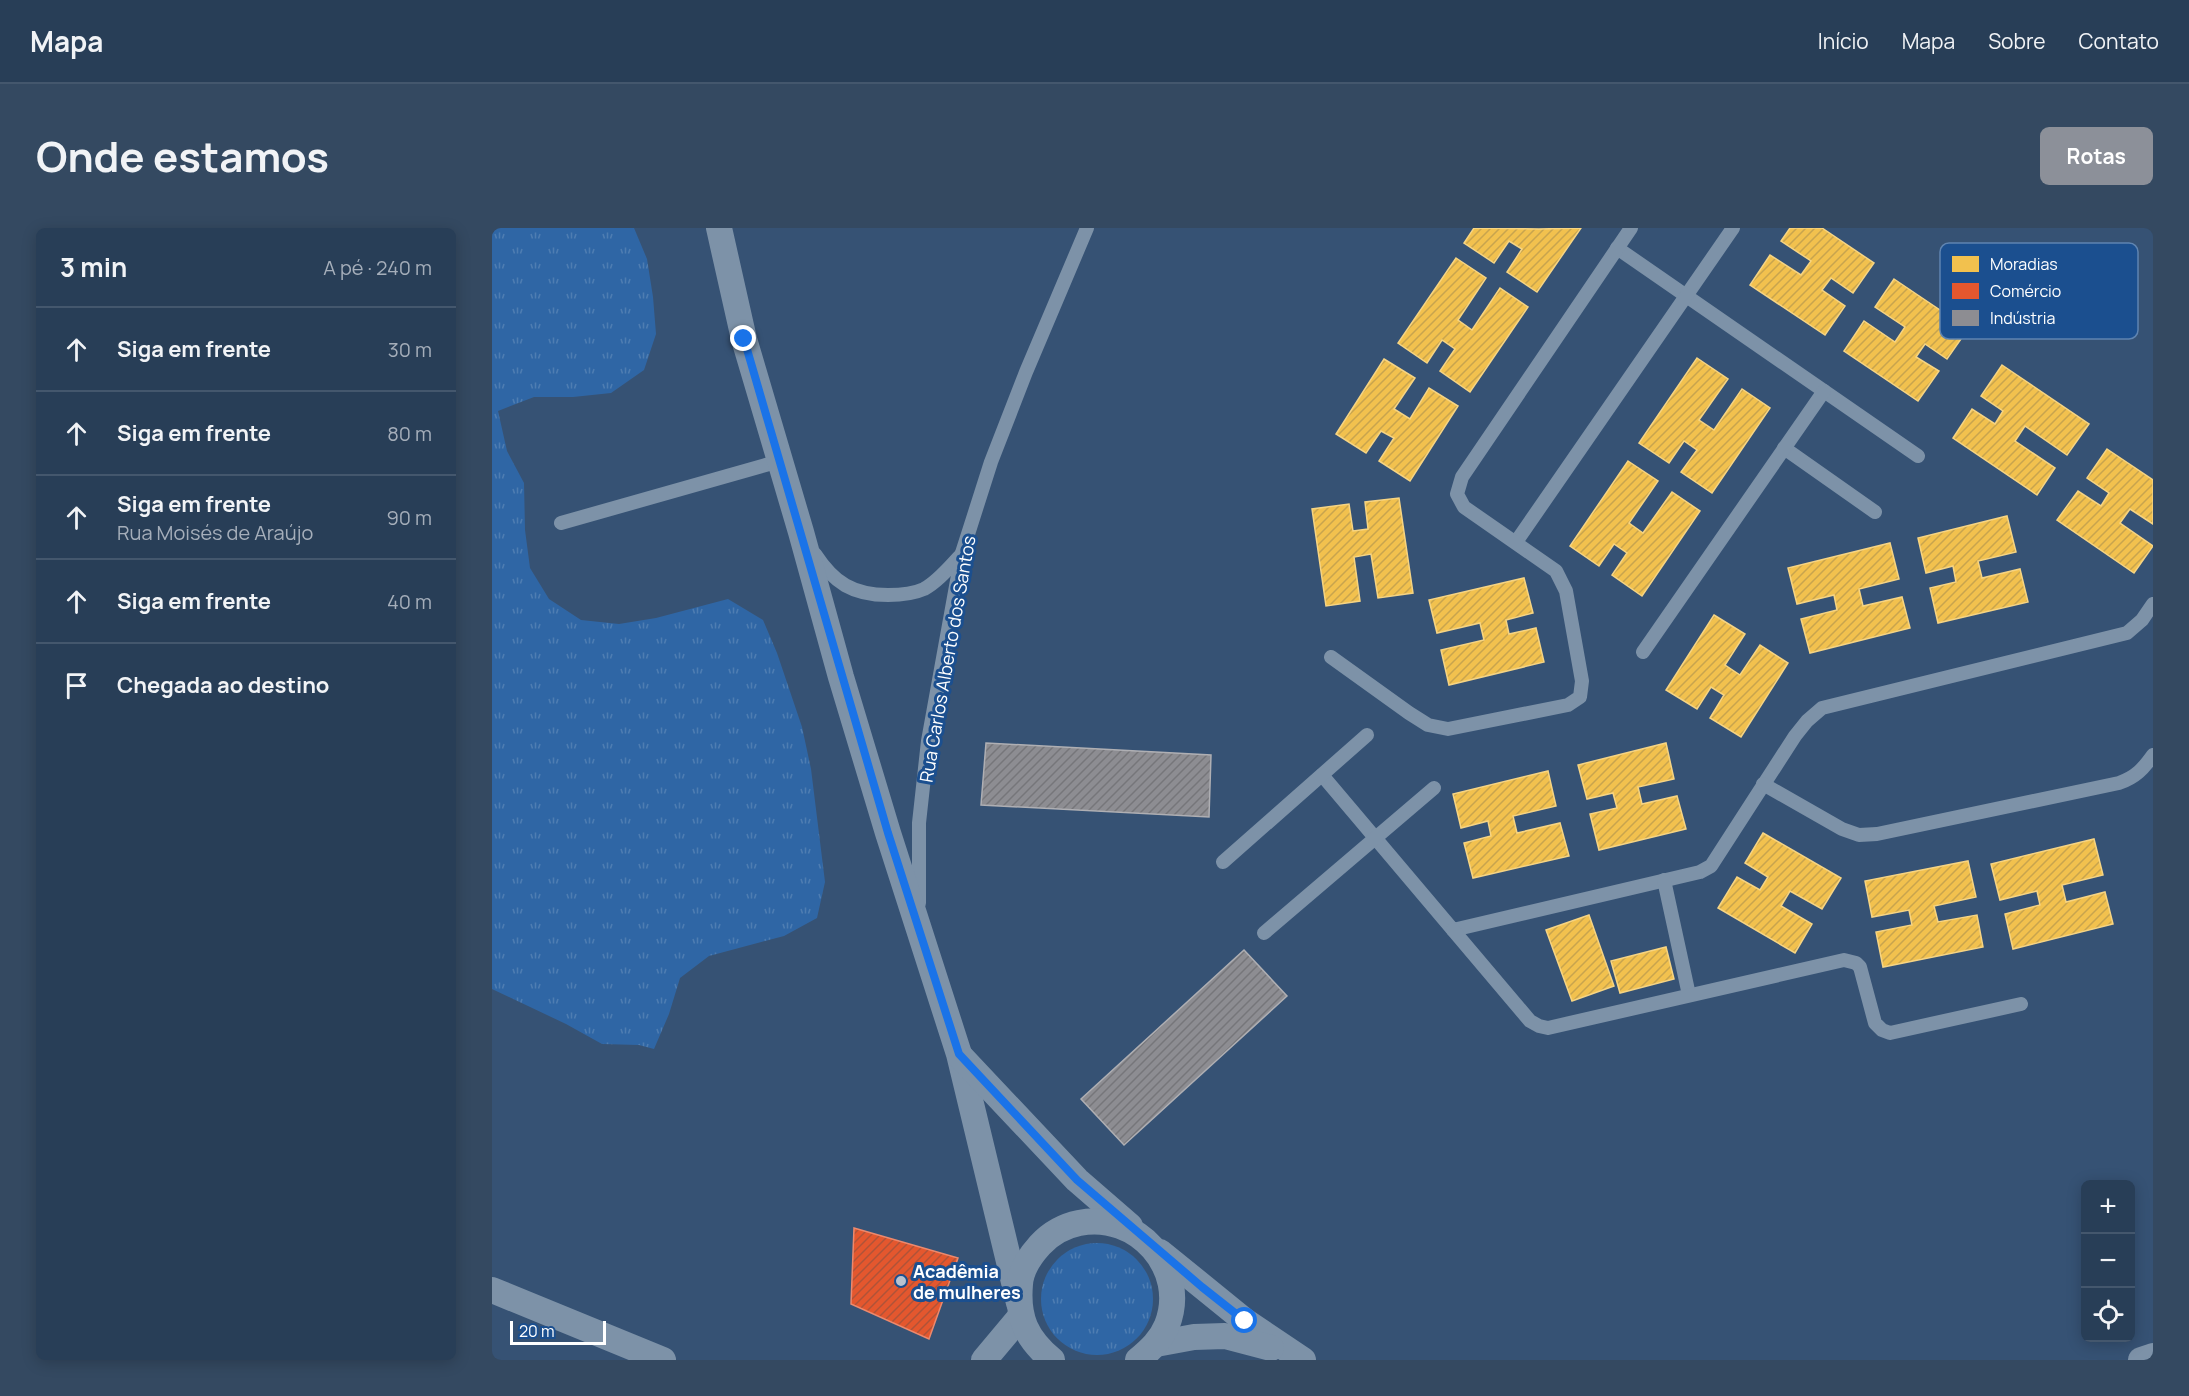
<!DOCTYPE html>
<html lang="pt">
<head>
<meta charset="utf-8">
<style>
  body { margin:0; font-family:Manrope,sans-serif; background:#344961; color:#f1f3f6 }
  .controls { position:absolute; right:18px; bottom:18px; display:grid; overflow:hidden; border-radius:9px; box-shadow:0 3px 15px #0003 }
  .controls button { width:54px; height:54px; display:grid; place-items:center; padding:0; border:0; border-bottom:2px solid #44576d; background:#283e57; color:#f1f3f6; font:30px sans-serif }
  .scale { position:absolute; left:18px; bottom:15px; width:96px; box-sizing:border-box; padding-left:6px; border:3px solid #fff; border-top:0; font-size:16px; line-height:21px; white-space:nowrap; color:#fff; -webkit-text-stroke:4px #1b4f8f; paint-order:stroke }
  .stop { position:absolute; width:18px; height:18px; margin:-14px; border:4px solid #1a73e8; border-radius:50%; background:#fff }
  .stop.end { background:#1a73e8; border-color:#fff; box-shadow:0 2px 6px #0008 }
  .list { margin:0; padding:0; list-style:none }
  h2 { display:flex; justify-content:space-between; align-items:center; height:78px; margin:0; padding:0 24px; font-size:26px }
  h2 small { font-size:20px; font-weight:400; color:#a5aeba }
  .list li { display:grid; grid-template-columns:39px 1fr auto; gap:18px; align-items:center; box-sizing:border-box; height:84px; padding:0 24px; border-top:2px solid #44576d }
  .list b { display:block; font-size:22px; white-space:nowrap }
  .list p { margin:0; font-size:20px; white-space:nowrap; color:#a5aeba }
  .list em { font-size:20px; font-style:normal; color:#a5aeba }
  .icon { flex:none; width:33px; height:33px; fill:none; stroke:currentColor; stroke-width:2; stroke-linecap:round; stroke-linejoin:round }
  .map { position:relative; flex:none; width:1661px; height:1132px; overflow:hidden; border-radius:9px }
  header { display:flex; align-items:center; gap:36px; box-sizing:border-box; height:84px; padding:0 30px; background:#283e57; border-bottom:2px solid #44576d }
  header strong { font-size:28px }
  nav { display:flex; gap:33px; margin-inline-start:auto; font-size:21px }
  .intro { display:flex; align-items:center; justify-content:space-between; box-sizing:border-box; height:144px; padding:0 36px }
  h1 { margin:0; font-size:42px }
  .button { padding:15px 27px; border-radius:9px; background:#8c9099; color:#fff; font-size:21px; font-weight:700 }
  main { display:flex; gap:36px; padding:0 36px }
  aside { flex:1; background:#283e57; border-radius:9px; box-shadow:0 3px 15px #0003 }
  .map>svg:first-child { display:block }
  .grass { fill:url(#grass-tufts) }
  .homes { fill:url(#homes-hatch); stroke:#f6d483; stroke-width:1.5 }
  .shops { fill:url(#shops-hatch); stroke:#ec896d; stroke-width:1.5 }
  .industry { fill:url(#industry-hatch); stroke:#afafb3; stroke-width:1.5 }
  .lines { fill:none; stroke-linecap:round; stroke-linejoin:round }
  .service { stroke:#7d92a8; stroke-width:14 }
  .minor { stroke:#7d92a8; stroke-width:26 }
  .route { stroke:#1a73e8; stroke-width:8 }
  .poi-dot { fill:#b9c2ce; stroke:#1b4f8f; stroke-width:2 }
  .labels { text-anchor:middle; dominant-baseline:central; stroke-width:6; stroke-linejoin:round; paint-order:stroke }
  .street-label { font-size:18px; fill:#fff; stroke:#1b4f8f }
  .poi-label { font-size:18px; font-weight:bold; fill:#fff; stroke:#1b4f8f; text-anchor:start }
  .key { fill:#1b4f8f; stroke:#5f84b1; stroke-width:1.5 }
  .key-label { font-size:16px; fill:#fff }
</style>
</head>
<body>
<header>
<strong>Mapa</strong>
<nav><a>Início</a><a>Mapa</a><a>Sobre</a><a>Contato</a></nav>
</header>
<div class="intro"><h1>Onde estamos</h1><a class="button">Rotas</a></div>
<main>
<aside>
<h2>3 min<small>A pé · 240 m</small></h2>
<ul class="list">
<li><svg class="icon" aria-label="ahead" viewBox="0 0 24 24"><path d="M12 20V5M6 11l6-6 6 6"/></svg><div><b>Siga em frente</b></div><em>30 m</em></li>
<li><svg class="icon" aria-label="ahead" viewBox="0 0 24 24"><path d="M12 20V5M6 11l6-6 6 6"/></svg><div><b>Siga em frente</b></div><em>80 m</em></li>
<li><svg class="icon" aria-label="ahead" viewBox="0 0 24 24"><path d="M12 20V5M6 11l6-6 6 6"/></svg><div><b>Siga em frente</b><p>Rua Moisés de Araújo</p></div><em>90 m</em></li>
<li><svg class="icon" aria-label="ahead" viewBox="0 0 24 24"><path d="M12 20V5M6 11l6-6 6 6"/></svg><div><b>Siga em frente</b></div><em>40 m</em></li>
<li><svg class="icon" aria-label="arrive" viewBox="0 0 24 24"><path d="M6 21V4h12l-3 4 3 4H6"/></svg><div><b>Chegada ao destino</b></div></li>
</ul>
</aside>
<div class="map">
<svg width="1661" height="1132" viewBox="0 0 1661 1132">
  <defs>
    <pattern id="grass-tufts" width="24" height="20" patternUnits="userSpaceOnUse" patternTransform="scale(1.5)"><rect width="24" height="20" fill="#2f66a5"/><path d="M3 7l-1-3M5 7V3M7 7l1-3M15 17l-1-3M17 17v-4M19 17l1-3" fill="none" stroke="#4e7db2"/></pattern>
    <pattern id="homes-hatch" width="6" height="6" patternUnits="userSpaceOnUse" patternTransform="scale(1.5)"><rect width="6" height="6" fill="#f2c14e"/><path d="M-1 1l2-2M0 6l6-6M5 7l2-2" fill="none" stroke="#c8a44e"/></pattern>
    <pattern id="shops-hatch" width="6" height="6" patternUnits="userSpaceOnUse" patternTransform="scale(1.5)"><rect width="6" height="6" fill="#e4572e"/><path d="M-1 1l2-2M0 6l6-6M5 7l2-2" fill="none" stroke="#af5338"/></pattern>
    <pattern id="industry-hatch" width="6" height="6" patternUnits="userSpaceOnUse" patternTransform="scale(1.5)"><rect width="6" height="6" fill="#8d8d92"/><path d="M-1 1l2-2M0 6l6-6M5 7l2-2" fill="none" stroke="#76767a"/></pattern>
  </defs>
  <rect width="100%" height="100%" fill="#365274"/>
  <g class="grass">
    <polygon points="0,0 142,0 155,31 161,69 164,106 152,142 119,165 81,169 42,169 6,183 15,223 32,255 33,302 38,340 57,371 89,392 127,396 164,390 236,371 271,392 285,425 310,499 319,541 333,654 325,690 292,708 217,728 188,750 177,786 162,821 147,817 110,816 74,796 0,761"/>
    <circle cx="605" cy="1071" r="56"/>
  </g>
  <g class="homes">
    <polygon points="982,0 1047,1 1089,0 1045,64 1015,44 1030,21 1017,13 1002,35 972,15"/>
    <polygon points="1298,0 1330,0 1382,35 1361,65 1339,50 1330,62 1353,78 1333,107 1258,57 1278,27 1309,47 1319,33 1289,13"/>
    <polygon points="964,30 994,50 966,92 980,102 1008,60 1036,79 978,164 948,143 963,121 950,112 935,135 906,115"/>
    <polygon points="1402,51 1476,101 1455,131 1433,116 1424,129 1447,143 1426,173 1352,123 1372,93 1403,114 1413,99 1383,79"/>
    <polygon points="1205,130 1236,151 1207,192 1222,202 1250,161 1278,180 1220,265 1189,244 1205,222 1192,213 1177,235 1147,215"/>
    <polygon points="892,131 923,150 902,181 918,191 937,160 966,178 918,253 887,233 902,210 889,203 874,225 844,206"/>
    <polygon points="1510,137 1597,196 1575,227 1533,198 1523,213 1563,240 1545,267 1461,210 1480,181 1503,196 1511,183 1489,168"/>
    <polygon points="1615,221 1661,252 1661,296 1638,281 1628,295 1661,318 1642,345 1565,292 1586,263 1609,278 1617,265 1595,250"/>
    <polygon points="1136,233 1166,253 1137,295 1151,305 1180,264 1208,283 1150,368 1120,347 1135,325 1122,316 1107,338 1078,318"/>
    <polygon points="907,270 921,365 886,370 879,326 862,329 868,373 834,378 820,281 857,276 861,303 876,301 873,274"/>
    <polygon points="1515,288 1524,324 1486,333 1490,350 1528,341 1536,374 1446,395 1438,360 1464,354 1461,338 1434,345 1426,310"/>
    <polygon points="1398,315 1407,351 1367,361 1371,378 1410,369 1418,400 1318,425 1309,391 1345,382 1342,367 1305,376 1296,340"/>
    <polygon points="1032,350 1041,385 1014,392 1017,406 1044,400 1052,434 957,457 949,422 992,412 988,395 945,405 937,372"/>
    <polygon points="1222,387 1253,406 1233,437 1248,447 1268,417 1296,435 1249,509 1218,490 1232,467 1219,459 1205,481 1174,462"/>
    <polygon points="1174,515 1182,551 1146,559 1150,576 1185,568 1194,601 1107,622 1098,586 1125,580 1121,565 1095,571 1086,537"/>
    <polygon points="1056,543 1064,578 1021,588 1025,605 1068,595 1077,628 981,650 972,615 999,608 996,593 969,600 961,566"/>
    <polygon points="1271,605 1349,650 1330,681 1298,663 1289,678 1320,696 1303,725 1226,680 1245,649 1268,662 1276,649 1253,635"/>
    <polygon points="1602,611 1611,647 1570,657 1574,674 1613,664 1621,696 1521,721 1513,686 1548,677 1545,663 1508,672 1499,636"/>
    <polygon points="1476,633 1484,669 1442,678 1446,694 1485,687 1491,719 1391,739 1384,704 1420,697 1417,682 1380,689 1373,653"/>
    <polygon points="1097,687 1122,758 1080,773 1054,702"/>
    <polygon points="1174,719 1182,751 1128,765 1119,733"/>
  </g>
  <polygon class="shops" points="362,1000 466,1030 437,1111 359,1076"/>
  <g class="industry">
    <polygon points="494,515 719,527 717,589 489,577"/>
    <polygon points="752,722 795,768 632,917 589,871"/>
  </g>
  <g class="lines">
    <g class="service">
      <polyline points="1125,20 1426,228"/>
      <polyline points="1292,220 1383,284"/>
      <polyline points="69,295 288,233"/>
      <polyline points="1024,314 1241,0"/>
      <path d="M323,326C342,355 361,367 396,367C409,367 421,366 432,361C447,353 459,337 470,326"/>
      <polyline points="1151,424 1332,163"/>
      <polyline points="839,429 917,485 936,497 956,501 1076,477 1088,469 1090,453 1074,363 1064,343 972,279 965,266 970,249 1139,0"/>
      <polyline points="830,547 961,702 1208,644 1219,638 1303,508 1315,493 1330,480 1635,405 1650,392 1661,376"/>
      <path d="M1271,556L1350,601L1367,607L1385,606L1627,555C1644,549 1651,541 1661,527"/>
      <polyline points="731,634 875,507"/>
      <polyline points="1172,652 1197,767"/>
      <polyline points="427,675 427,595 436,513 470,325 499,234 534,144 595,0"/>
      <polyline points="961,702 1038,793 1047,798 1056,800 1352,732 1364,735 1368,739 1383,795 1390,802 1398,805 1529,776"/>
      <polyline points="772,705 942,560"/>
    </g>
    <g class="minor">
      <polyline points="227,0 252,111 309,304 349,449 396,605 467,826 527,1075"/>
      <polyline points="469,829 585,952 638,998"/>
      <polyline points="668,1024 753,1093 811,1132"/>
      <polyline points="0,1062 171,1132"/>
      <polyline points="664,1116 702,1109 733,1108 779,1120"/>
      <polyline points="492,1132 528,1089"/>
      <path d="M560,1132C534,1110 525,1090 528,1056C529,1041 538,1028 548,1017C559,1005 572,998 587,995C645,983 697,1041 675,1097C669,1112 658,1122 646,1132"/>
      <polyline points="1649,1132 1661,1128"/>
    </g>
  </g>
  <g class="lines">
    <polyline class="route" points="252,111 396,605 467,826 585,952 710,1059 753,1093"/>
  </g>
  <circle class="poi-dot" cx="409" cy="1053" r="6"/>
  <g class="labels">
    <g class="street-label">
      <text transform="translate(455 431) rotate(-80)">Rua Carlos Alberto dos Santos</text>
    </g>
    <g class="poi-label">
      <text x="421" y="1043">Acadêmia<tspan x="421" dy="21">de mulheres</tspan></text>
    </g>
  </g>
  <rect x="1448" y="15" width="198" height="96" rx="9" class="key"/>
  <rect x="1460" y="28" width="27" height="16" fill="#f2c14e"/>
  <rect x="1460" y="55" width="27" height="16" fill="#e4572e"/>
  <rect x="1460" y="82" width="27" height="16" fill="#8d8d92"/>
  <g class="key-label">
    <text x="1498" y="42">Moradias</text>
    <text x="1498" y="69">Comércio</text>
    <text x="1498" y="96">Indústria</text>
  </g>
</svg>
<div class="controls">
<button>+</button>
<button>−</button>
<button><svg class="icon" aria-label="locate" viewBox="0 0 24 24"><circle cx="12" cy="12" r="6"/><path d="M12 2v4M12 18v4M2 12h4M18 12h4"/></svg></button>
</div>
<div class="scale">20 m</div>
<div class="stop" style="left:753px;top:1093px"></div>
<div class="stop end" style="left:252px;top:111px"></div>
</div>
</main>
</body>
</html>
